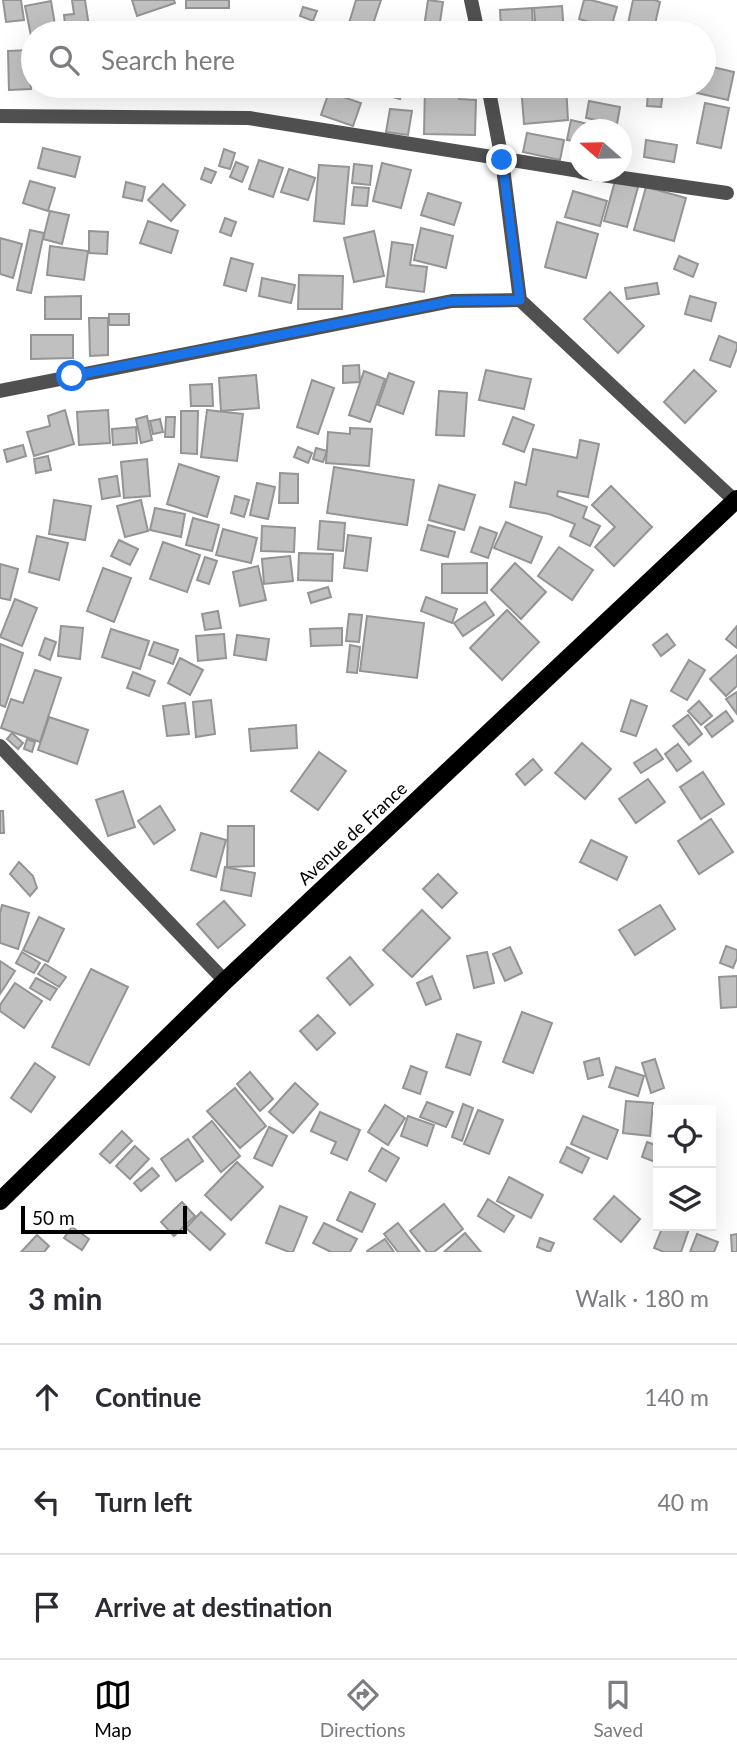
<!DOCTYPE html>
<html lang="en">
<head>
<meta charset="utf-8">
<style>
  body { margin:0; font-family:Lato,sans-serif; background:#f7f7f7; color:#2b2b33 }
  .controls { position:absolute; right:21px; bottom:21px; display:grid; overflow:hidden; border-radius:0px; box-shadow:0 7px 28px #0002 }
  .controls button { width:63px; height:63px; display:grid; place-items:center; padding:0; border:0; border-bottom:2px solid #e1e1e2; background:#fff; color:#2b2b33; font:35px sans-serif }
  .compass { position:absolute; left:569px; top:119px; width:63px; height:63px; border-radius:50%; background:#fff; box-shadow:0 7px 28px #0002; rotate:290deg }
  .scale { position:absolute; left:21px; bottom:18px; width:166px; box-sizing:border-box; padding-left:7px; border:4px solid #000; border-top:0; font-size:19px; line-height:24px; white-space:nowrap; color:#000; -webkit-text-stroke:5px #fff; paint-order:stroke }
  .stop { position:absolute; width:21px; height:21px; margin:-16px; border:5px solid #1a73e8; border-radius:50%; background:#fff }
  .stop.end { background:#1a73e8; border-color:#fff; box-shadow:0 2px 7px #0008 }
  .list { margin:0; padding:0; list-style:none }
  h2 { display:flex; justify-content:space-between; align-items:center; height:91px; margin:0; padding:0 28px; font-size:30px }
  h2 small { font-size:23px; font-weight:400; color:#7c7c81 }
  .list li { display:grid; grid-template-columns:46px 1fr auto; gap:21px; align-items:center; box-sizing:border-box; height:105px; padding:0 28px; border-top:2px solid #e1e1e2 }
  .list b { display:block; font-size:26px; white-space:nowrap }
  .list em { font-size:23px; font-style:normal; color:#7c7c81 }
  .icon { flex:none; width:38px; height:38px; fill:none; stroke:currentColor; stroke-width:2; stroke-linecap:round; stroke-linejoin:round }
  .map { position:relative; flex:none; width:737px; height:1252px; overflow:hidden }
  .search { position:absolute; background:#fff; box-shadow:0 7px 28px #0002; left:21px; right:21px; top:21px; height:77px; display:flex; align-items:center; gap:18px; box-sizing:border-box; padding:0 24px; border-radius:38px; color:#7c7c81; font-size:26px }
  .sheet { height:406px; background:#fff }
  nav { display:flex; justify-content:space-around; align-items:center; box-sizing:border-box; height:98px; border-top:2px solid #e1e1e2; background:#fff; font-size:19px; color:#7c7c81 }
  nav a { display:grid; justify-items:center; gap:4px }
  nav .on { color:#000 }
  .map>svg:first-child { display:block }
  .building { fill:#c0c0c0; stroke:#949494; stroke-width:2 }
  .lines { fill:none; stroke-linecap:round; stroke-linejoin:round }
  .minor { stroke:#505050; stroke-width:14 }
  .primary { stroke:#000; stroke-width:18 }
  .route { stroke:#1a73e8; stroke-width:9 }
  .labels { text-anchor:middle; dominant-baseline:central; stroke-width:5; stroke-linejoin:round; paint-order:stroke }
  .street-label { font-size:18px; fill:#000; stroke:#fff }
</style>
</head>
<body>
<div class="map">
<svg width="737" height="1252" viewBox="0 0 737 1252">
  <rect width="100%" height="100%" fill="#fff"/>
  <g class="building">
    <polygon points="3,0 21,0 24,20 6,22"/>
    <polygon points="72,0 85,0 90,33 66,33 64,15 74,14"/>
    <polygon points="132,0 174,0 175,3 137,16"/>
    <rect x="186" y="0" width="43" height="8"/>
    <polygon points="356,0 381,0 371,30 349,23"/>
    <polygon points="428,0 443,2 439,29 424,27"/>
    <polygon points="584,0 591,0 617,7 611,28 579,19"/>
    <polygon points="633,0 655,0 660,2 653,33 626,33"/>
    <polygon points="51,1 56,31 45,33 33,33 33,36 31,36 25,6"/>
    <polygon points="562,6 564,33 536,33 534,8"/>
    <polygon points="303,7 317,11 313,21 300,16"/>
    <polygon points="532,8 533,28 501,30 500,10"/>
    <polygon points="164,23 193,33 161,33"/>
    <polygon points="312,23 335,31 334,33 308,33"/>
    <polygon points="29,50 31,89 9,90 8,51"/>
    <polygon points="704,65 734,72 728,100 697,93 698,86 704,86"/>
    <polygon points="125,86 160,86 160,90 127,94"/>
    <polygon points="288,86 318,86 315,94"/>
    <polygon points="372,86 404,86 400,99 370,91"/>
    <polygon points="425,86 459,86 459,99 476,100 475,135 424,134"/>
    <polygon points="521,86 566,86 568,120 524,124"/>
    <polygon points="648,91 663,92 661,107 647,106"/>
    <polygon points="329,92 361,103 353,126 321,115"/>
    <polygon points="589,101 620,107 617,124 586,118"/>
    <polygon points="705,103 729,108 721,148 697,143"/>
    <polygon points="390,109 412,111 408,135 386,132"/>
    <polygon points="571,120 588,124 587,130 580,130 580,142 567,140"/>
    <polygon points="527,133 564,140 560,160 523,152"/>
    <polygon points="646,140 677,145 674,162 644,157"/>
    <polygon points="43,148 80,157 75,177 38,168"/>
    <polygon points="224,149 235,153 230,169 219,166"/>
    <polygon points="259,160 283,168 273,197 249,189"/>
    <polygon points="236,162 248,167 242,182 230,177"/>
    <polygon points="382,163 411,170 401,208 373,201"/>
    <polygon points="354,164 372,166 370,185 352,183"/>
    <polygon points="319,165 349,167 344,224 314,221"/>
    <polygon points="205,168 216,172 211,183 201,179"/>
    <polygon points="289,169 315,178 308,200 281,192"/>
    <polygon points="30,181 55,188 48,211 23,203"/>
    <polygon points="615,181 638,187 627,227 604,221"/>
    <polygon points="126,182 145,187 142,201 123,197"/>
    <polygon points="163,184 185,205 171,221 148,200"/>
    <polygon points="354,187 369,188 367,206 352,205"/>
    <polygon points="646,187 686,198 674,241 634,230"/>
    <polygon points="573,191 607,201 600,226 565,217"/>
    <polygon points="428,193 461,203 454,225 421,215"/>
    <polygon points="50,211 69,215 62,244 43,239"/>
    <polygon points="225,218 236,222 231,236 220,232"/>
    <polygon points="148,221 178,231 171,253 140,243"/>
    <polygon points="557,222 598,234 586,278 545,267"/>
    <polygon points="421,228 453,236 446,268 414,260"/>
    <polygon points="30,230 44,233 31,293 17,290"/>
    <polygon points="89,231 108,232 107,254 89,253"/>
    <polygon points="374,231 384,276 354,282 344,238"/>
    <polygon points="0,238 22,244 13,278 0,274"/>
    <polygon points="392,242 413,245 410,265 427,267 424,292 386,287"/>
    <polygon points="50,246 88,251 84,280 47,275"/>
    <polygon points="679,256 698,264 693,277 674,269"/>
    <polygon points="231,258 253,264 246,291 224,285"/>
    <polygon points="299,275 343,276 342,309 298,309"/>
    <polygon points="262,278 295,285 291,303 259,296"/>
    <polygon points="657,283 659,294 627,299 625,288"/>
    <polygon points="610,292 644,326 618,353 584,319"/>
    <polygon points="81,296 81,319 45,319 45,297"/>
    <polygon points="690,296 716,303 711,321 685,314"/>
    <rect x="109" y="314" width="20" height="11"/>
    <polygon points="89,318 108,318 108,355 90,356"/>
    <polygon points="31,335 73,335 73,358 31,359"/>
    <polygon points="719,336 737,343 737,348 730,367 710,360"/>
    <polygon points="359,365 360,382 343,383 343,366"/>
    <polygon points="486,370 531,379 524,409 479,400"/>
    <polygon points="694,370 716,391 685,423 664,402"/>
    <polygon points="364,371 385,379 370,422 349,415"/>
    <polygon points="389,373 414,382 403,414 378,405"/>
    <polygon points="256,375 259,408 221,411 219,378"/>
    <polygon points="312,380 334,388 318,434 297,427"/>
    <polygon points="212,384 213,406 191,406 190,385"/>
    <polygon points="439,391 467,393 464,436 436,435"/>
    <polygon points="65,410 74,444 34,456 27,432 50,426 48,416"/>
    <polygon points="108,410 110,443 79,445 77,412"/>
    <polygon points="207,410 243,414 237,461 201,457"/>
    <polygon points="181,411 198,411 197,454 181,453"/>
    <polygon points="147,416 152,440 141,443 136,419"/>
    <polygon points="166,417 175,417 174,437 165,437"/>
    <polygon points="513,417 534,425 524,452 503,444"/>
    <polygon points="160,419 163,432 153,434 150,421"/>
    <polygon points="136,427 137,443 113,445 112,429"/>
    <polygon points="350,428 372,429 369,466 326,463 328,432 350,434"/>
    <polygon points="580,440 599,444 588,497 558,491 557,496 587,507 583,518 600,526 590,546 570,536 575,524 549,514 510,507 515,482 526,485 533,449 577,458"/>
    <polygon points="23,445 26,456 7,462 4,450"/>
    <polygon points="298,447 312,453 308,463 294,457"/>
    <polygon points="316,448 327,451 323,462 313,459"/>
    <polygon points="48,456 51,470 36,473 34,459"/>
    <polygon points="147,459 150,496 124,498 121,462"/>
    <polygon points="179,464 219,477 207,517 167,504"/>
    <polygon points="334,467 414,480 407,525 327,513"/>
    <polygon points="280,473 298,474 298,503 279,503"/>
    <polygon points="117,476 120,496 102,499 99,479"/>
    <polygon points="257,483 275,487 268,519 250,515"/>
    <polygon points="439,485 475,495 464,530 429,520"/>
    <polygon points="611,486 652,527 614,566 595,547 615,527 592,505"/>
    <polygon points="235,496 249,500 244,517 231,513"/>
    <polygon points="54,500 91,506 85,540 49,534"/>
    <polygon points="141,500 148,531 125,537 117,506"/>
    <polygon points="155,508 185,514 181,537 150,530"/>
    <polygon points="193,518 219,525 212,551 186,545"/>
    <polygon points="320,521 345,523 343,551 318,549"/>
    <polygon points="506,522 542,537 531,563 494,548"/>
    <polygon points="428,525 455,532 448,557 421,550"/>
    <polygon points="262,526 295,528 294,552 261,551"/>
    <polygon points="480,527 497,533 488,558 471,552"/>
    <polygon points="223,529 257,538 251,563 216,555"/>
    <polygon points="348,535 371,538 367,571 344,568"/>
    <polygon points="37,536 68,543 59,580 29,572"/>
    <polygon points="119,540 138,549 130,565 111,556"/>
    <polygon points="163,542 200,555 187,592 150,579"/>
    <polygon points="559,547 593,570 572,600 538,576"/>
    <polygon points="299,553 333,554 332,581 298,580"/>
    <polygon points="290,556 293,581 264,584 262,559"/>
    <polygon points="205,557 217,561 209,584 197,580"/>
    <polygon points="487,563 487,593 442,593 442,564"/>
    <polygon points="515,563 546,592 521,619 491,590"/>
    <polygon points="0,564 18,569 10,600 0,598"/>
    <polygon points="258,566 266,600 240,606 233,572"/>
    <polygon points="103,568 131,578 114,622 87,611"/>
    <polygon points="328,587 331,597 311,603 308,593"/>
    <polygon points="426,597 457,609 452,623 421,611"/>
    <polygon points="15,599 37,608 22,646 0,637"/>
    <polygon points="485,602 494,615 463,636 454,623"/>
    <polygon points="507,610 539,642 502,680 470,648"/>
    <polygon points="218,611 221,628 205,630 202,614"/>
    <polygon points="349,614 362,615 359,642 346,641"/>
    <polygon points="367,616 424,623 417,678 360,671"/>
    <polygon points="61,626 83,628 80,659 58,656"/>
    <polygon points="737,626 737,648 726,639"/>
    <polygon points="342,628 342,645 311,646 310,629"/>
    <polygon points="111,629 149,641 140,669 102,657"/>
    <polygon points="224,634 226,658 198,661 196,636"/>
    <polygon points="667,634 675,645 661,656 653,645"/>
    <polygon points="237,635 269,639 266,660 234,655"/>
    <polygon points="45,638 56,642 50,660 39,655"/>
    <polygon points="154,642 178,650 173,664 149,655"/>
    <polygon points="0,644 23,653 5,707 0,705"/>
    <polygon points="350,645 360,647 357,673 347,672"/>
    <polygon points="737,655 737,686 726,696 710,679"/>
    <polygon points="180,658 203,670 190,695 168,683"/>
    <polygon points="689,660 705,670 687,700 671,691"/>
    <polygon points="35,670 61,678 40,742 1,728 11,699 23,703"/>
    <polygon points="133,672 155,681 149,696 127,688"/>
    <polygon points="737,692 737,714 726,699"/>
    <polygon points="211,700 215,734 196,737 193,702"/>
    <polygon points="631,700 647,706 636,736 621,731"/>
    <polygon points="699,701 712,716 701,725 688,711"/>
    <polygon points="185,703 189,734 167,736 163,706"/>
    <polygon points="726,711 733,721 712,737 705,727"/>
    <polygon points="688,715 702,734 689,745 673,726"/>
    <polygon points="49,717 88,730 77,764 38,750"/>
    <polygon points="296,725 297,748 251,751 249,729"/>
    <polygon points="12,733 23,743 18,749 7,739"/>
    <polygon points="27,739 35,742 32,752 24,749"/>
    <polygon points="582,743 611,769 585,799 555,773"/>
    <polygon points="678,744 691,761 677,771 665,754"/>
    <polygon points="656,749 663,759 641,773 634,763"/>
    <polygon points="319,752 346,771 318,810 291,791"/>
    <polygon points="533,759 542,770 525,785 516,774"/>
    <polygon points="703,772 724,804 701,819 680,787"/>
    <polygon points="648,779 665,802 636,823 619,799"/>
    <polygon points="123,791 135,827 108,836 96,800"/>
    <polygon points="160,806 175,830 154,844 138,821"/>
    <polygon points="0,811 3,811 4,833 0,833"/>
    <polygon points="711,819 733,852 699,874 678,841"/>
    <polygon points="228,826 254,826 254,866 227,867"/>
    <polygon points="201,833 226,840 216,877 191,870"/>
    <polygon points="591,840 627,857 617,880 580,862"/>
    <polygon points="19,862 33,876 37,888 30,896 10,874"/>
    <polygon points="225,867 255,873 251,896 221,890"/>
    <polygon points="438,874 457,893 442,908 423,889"/>
    <polygon points="224,901 245,925 218,948 197,924"/>
    <polygon points="2,905 29,913 18,949 0,943 0,913"/>
    <polygon points="660,905 675,929 635,955 619,930"/>
    <polygon points="422,910 450,938 412,977 383,950"/>
    <polygon points="39,917 64,929 48,962 23,950"/>
    <polygon points="726,946 737,950 737,958 733,968 720,963"/>
    <polygon points="510,947 522,973 505,981 493,954"/>
    <polygon points="22,952 40,963 34,973 16,963"/>
    <polygon points="487,952 494,983 474,988 467,956"/>
    <polygon points="350,957 373,985 350,1005 327,978"/>
    <polygon points="0,961 15,971 0,994"/>
    <polygon points="45,964 66,977 59,987 38,974"/>
    <polygon points="91,969 128,987 89,1065 52,1047"/>
    <polygon points="432,976 441,999 426,1005 417,983"/>
    <polygon points="737,976 737,1007 721,1008 719,977"/>
    <polygon points="36,978 57,989 50,1000 30,988"/>
    <polygon points="15,983 42,1001 24,1028 0,1011 0,1005"/>
    <polygon points="522,1012 552,1023 533,1073 503,1062"/>
    <polygon points="318,1015 335,1033 317,1050 300,1031"/>
    <polygon points="457,1034 481,1042 470,1075 446,1067"/>
    <polygon points="599,1058 603,1075 588,1079 584,1062"/>
    <polygon points="655,1059 664,1088 651,1093 642,1063"/>
    <polygon points="35,1063 55,1077 31,1112 11,1098"/>
    <polygon points="411,1066 427,1072 420,1094 403,1088"/>
    <polygon points="616,1067 644,1076 638,1096 609,1087"/>
    <polygon points="250,1072 273,1099 260,1111 237,1084"/>
    <polygon points="295,1083 318,1104 293,1133 269,1112"/>
    <polygon points="235,1088 266,1126 240,1148 207,1111"/>
    <polygon points="626,1101 653,1103 650,1136 623,1133"/>
    <polygon points="427,1102 453,1112 446,1127 420,1117"/>
    <polygon points="463,1104 473,1108 462,1141 452,1137"/>
    <polygon points="385,1105 405,1118 388,1145 368,1132"/>
    <polygon points="478,1110 503,1120 489,1154 464,1144"/>
    <polygon points="320,1112 360,1130 347,1160 331,1153 336,1142 311,1131"/>
    <polygon points="408,1116 434,1125 427,1146 401,1136"/>
    <polygon points="583,1116 618,1130 607,1159 571,1144"/>
    <polygon points="212,1121 240,1156 221,1172 193,1137"/>
    <polygon points="269,1127 287,1136 272,1166 254,1158"/>
    <polygon points="122,1131 132,1141 110,1163 100,1154"/>
    <polygon points="188,1139 203,1161 176,1181 161,1159"/>
    <polygon points="647,1142 658,1146 658,1163 642,1157"/>
    <polygon points="135,1146 149,1159 130,1179 116,1166"/>
    <polygon points="567,1147 589,1158 582,1173 560,1162"/>
    <polygon points="382,1148 399,1158 386,1181 369,1171"/>
    <polygon points="237,1162 263,1187 231,1220 205,1195"/>
    <polygon points="152,1168 159,1176 141,1191 134,1183"/>
    <polygon points="509,1177 543,1195 531,1218 497,1201"/>
    <polygon points="350,1192 375,1204 362,1232 337,1220"/>
    <polygon points="614,1196 640,1219 621,1242 594,1219"/>
    <polygon points="488,1199 514,1216 504,1232 478,1216"/>
    <polygon points="182,1202 195,1216 174,1236 161,1222"/>
    <polygon points="444,1204 463,1229 434,1252 427,1252 410,1231"/>
    <polygon points="280,1206 307,1217 293,1252 289,1252 266,1243"/>
    <polygon points="201,1212 225,1234 210,1250 186,1228"/>
    <polygon points="324,1223 357,1239 350,1252 331,1252 313,1243"/>
    <polygon points="398,1223 420,1252 398,1252 384,1234"/>
    <polygon points="663,1226 690,1226 681,1252 664,1252 654,1248"/>
    <polygon points="72,1227 89,1239 82,1250 64,1238"/>
    <polygon points="465,1233 481,1252 444,1252"/>
    <polygon points="697,1234 718,1242 714,1252 690,1252"/>
    <polygon points="737,1234 737,1252 732,1252 731,1235"/>
    <polygon points="37,1235 49,1246 44,1252 21,1252"/>
    <polygon points="540,1238 554,1243 550,1252 537,1247"/>
    <polygon points="385,1239 394,1252 367,1252 367,1251"/>
  </g>
  <g class="lines">
    <g class="minor">
      <polyline points="471,0 478,33"/>
      <polyline points="488,86 502,160 520,300 735,501"/>
      <polyline points="0,116 249,118 580,171"/>
      <polyline points="581,172 727,193"/>
      <polyline points="0,391 452,301 520,300"/>
      <polyline points="0,746 225,981"/>
    </g>
    <polyline class="primary" points="0,1201 225,981 737,499"/>
  </g>
  <g class="lines">
    <polyline class="route" points="72,376 452,301 520,300 502,160"/>
  </g>
  <g class="labels">
    <g class="street-label">
      <text transform="translate(352 833) rotate(-43)">Avenue de France</text>
    </g>
  </g>
</svg>
<div class="controls">
<button><svg class="icon" aria-label="locate" viewBox="0 0 24 24"><circle cx="12" cy="12" r="6"/><path d="M12 2v4M12 18v4M2 12h4M18 12h4"/></svg></button>
<button><svg class="icon" aria-label="layers" viewBox="0 0 24 24"><path d="M12 4l9 5-9 5-9-5zM3 14l9 5 9-5"/></svg></button>
</div>
<svg class="compass" viewBox="-18 -18 36 36"><path d="M0-13l5 13h-10z" fill="#e53935"/><path d="M0 13l5-13h-10z" fill="#7c7c81"/></svg>
<div class="scale">50 m</div>
<div class="stop" style="left:72px;top:376px"></div>
<div class="stop end" style="left:502px;top:160px"></div>
<div class="search"><svg class="icon" aria-label="search" viewBox="0 0 24 24"><circle cx="10" cy="10" r="6"/><path d="M15 15l6 6"/></svg>Search here</div>
</div>
<section class="sheet">
<h2>3 min<small>Walk · 180 m</small></h2>
<ul class="list">
<li><svg class="icon" aria-label="ahead" viewBox="0 0 24 24"><path d="M12 20V5M6 11l6-6 6 6"/></svg><div><b>Continue</b></div><em>140 m</em></li>
<li><svg class="icon" aria-label="left" viewBox="0 0 24 24"><path d="M17 20v-9H6M10 6l-5 5 5 5"/></svg><div><b>Turn left</b></div><em>40 m</em></li>
<li><svg class="icon" aria-label="arrive" viewBox="0 0 24 24"><path d="M6 21V4h12l-3 4 3 4H6"/></svg><div><b>Arrive at destination</b></div></li>
</ul>
</section>
<nav>
<a class="on"><svg class="icon" aria-label="map" viewBox="0 0 24 24"><path d="M3 6l6-2 6 2 6-2v14l-6 2-6-2-6 2zM9 4v14M15 6v14"/></svg>Map</a>
<a><svg class="icon" aria-label="directions" viewBox="0 0 24 24"><path d="M12 3l9 9-9 9-9-9zM9 14v-3h6M13 9l2 2-2 2"/></svg>Directions</a>
<a><svg class="icon" aria-label="saved" viewBox="0 0 24 24"><path d="M7 4h10v16l-5-4-5 4z"/></svg>Saved</a>
</nav>
</body>
</html>
